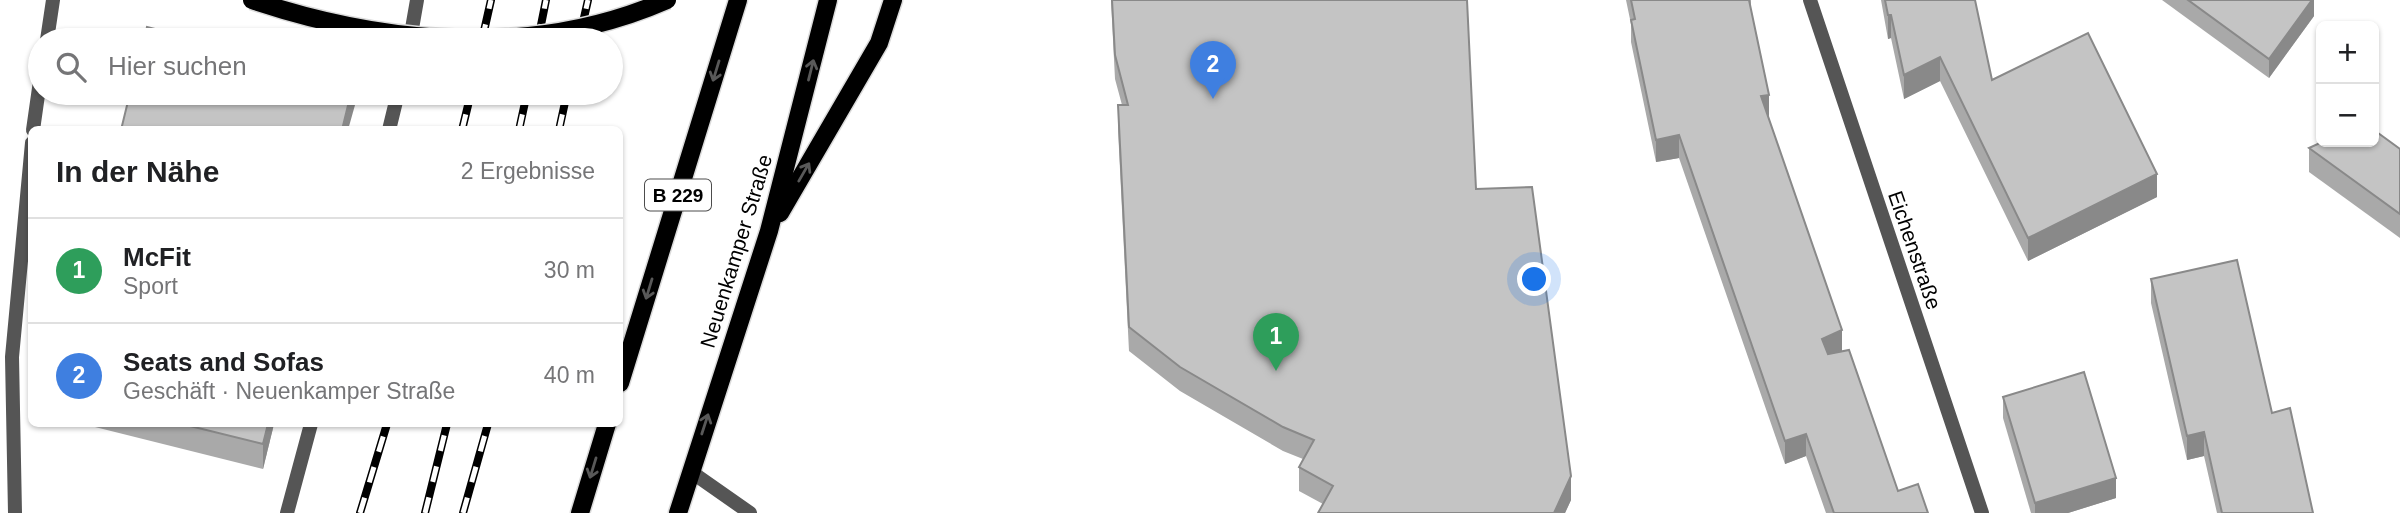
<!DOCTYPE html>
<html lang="de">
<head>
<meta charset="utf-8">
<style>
  body { margin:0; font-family:Helvetica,sans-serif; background:#f2f2f2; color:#202124 }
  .controls { position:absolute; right:21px; top:21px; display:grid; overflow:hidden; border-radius:10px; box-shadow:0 2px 5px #0004 }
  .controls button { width:63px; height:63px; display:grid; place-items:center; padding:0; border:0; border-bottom:2px solid #e0e0e0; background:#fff; color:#202124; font:35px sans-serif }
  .you { position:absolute; left:1535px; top:280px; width:24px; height:24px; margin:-18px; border:5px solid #fff; border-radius:50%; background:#1a73e8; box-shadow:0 0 0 10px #1a73e833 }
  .badge { display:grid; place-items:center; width:46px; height:46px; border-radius:50%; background:#1a73e8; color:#fff; font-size:23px; font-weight:700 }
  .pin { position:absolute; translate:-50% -58px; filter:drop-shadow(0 2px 4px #0008) }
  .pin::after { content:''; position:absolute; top:37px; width:24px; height:21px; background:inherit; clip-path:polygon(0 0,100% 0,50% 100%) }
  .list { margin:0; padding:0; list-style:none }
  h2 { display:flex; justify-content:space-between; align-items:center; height:91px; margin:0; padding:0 28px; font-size:30px }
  h2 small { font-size:23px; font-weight:400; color:#757577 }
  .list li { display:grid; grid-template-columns:46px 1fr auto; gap:21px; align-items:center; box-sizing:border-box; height:105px; padding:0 28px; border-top:2px solid #e0e0e0 }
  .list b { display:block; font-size:26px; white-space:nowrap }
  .list p { margin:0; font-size:23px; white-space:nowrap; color:#757577 }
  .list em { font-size:23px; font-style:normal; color:#757577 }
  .icon { flex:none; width:38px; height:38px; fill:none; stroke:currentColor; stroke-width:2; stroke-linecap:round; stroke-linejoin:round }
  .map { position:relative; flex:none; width:2400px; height:513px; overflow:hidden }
  .search { position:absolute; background:#fff; box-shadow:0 2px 5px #0004; left:28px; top:28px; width:595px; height:77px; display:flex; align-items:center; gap:18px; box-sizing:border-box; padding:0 24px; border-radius:38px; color:#757577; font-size:26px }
  .panel { position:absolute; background:#fff; box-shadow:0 2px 5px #0004; left:28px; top:126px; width:595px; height:301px; border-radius:10px }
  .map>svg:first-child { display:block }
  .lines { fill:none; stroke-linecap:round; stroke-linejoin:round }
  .primary-casing { stroke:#dbdbdb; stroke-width:21 }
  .lane { stroke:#555; stroke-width:14 }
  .street { stroke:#555; stroke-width:14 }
  .primary { stroke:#000; stroke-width:18 }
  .rail-casing { stroke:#000; stroke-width:8 }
  .rail { stroke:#fff; stroke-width:5; stroke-dasharray:16; stroke-linecap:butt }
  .primary-bridge-casing { stroke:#dbdbdb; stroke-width:21; stroke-linecap:butt }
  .primary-bridge { stroke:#000; stroke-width:18 }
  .wall { fill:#a9a9a9 }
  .shaded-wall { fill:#898989 }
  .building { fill:#c4c4c4; stroke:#898989; stroke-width:2 }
  .oneway { stroke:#595959 }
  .labels { text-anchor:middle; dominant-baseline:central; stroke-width:5; stroke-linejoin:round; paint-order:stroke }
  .shield { fill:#fff; stroke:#4c4c4c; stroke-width:2 }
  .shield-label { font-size:19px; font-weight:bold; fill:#000 }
  .street-label { font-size:21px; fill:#000; stroke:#fff }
</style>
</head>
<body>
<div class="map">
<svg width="2400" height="513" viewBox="0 0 2400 513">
  <rect width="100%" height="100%" fill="#fff"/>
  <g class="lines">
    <defs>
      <g id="primary">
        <polyline points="780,213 879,43 893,0"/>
        <polyline points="620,383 738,0"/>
        <polyline points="580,513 607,424"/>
        <polyline points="678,513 769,231 828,0"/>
      </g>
    </defs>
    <use href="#primary" class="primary-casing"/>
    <g class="lane">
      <polyline points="47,40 53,0"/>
      <polyline points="410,40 417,0"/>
      <polyline points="33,130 40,81"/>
      <polyline points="389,130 398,93"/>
      <polyline points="690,471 750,513"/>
      <polyline points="15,513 12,357 32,143"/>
      <polyline points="287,513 311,424"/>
    </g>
    <polyline class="street" points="1810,0 1982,513"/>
    <use href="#primary" class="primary"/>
    <defs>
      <g id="rail">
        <polyline points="482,40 491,0"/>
        <polyline points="538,40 546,0"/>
        <polyline points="579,40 588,0"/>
        <polyline points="462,130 471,93"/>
        <polyline points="519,130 527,93"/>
        <polyline points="559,130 567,93"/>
        <polyline points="360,513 387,424"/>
        <polyline points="425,513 447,424"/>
        <polyline points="463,513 488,424"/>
      </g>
    </defs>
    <use href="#rail" class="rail-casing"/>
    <use href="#rail" class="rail"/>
    <defs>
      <path id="primary-bridge" d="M252,0C386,45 535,58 667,0"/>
    </defs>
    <use href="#primary-bridge" class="primary-bridge-casing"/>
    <use href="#primary-bridge" class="primary-bridge"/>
  </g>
  <g class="wall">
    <polygon points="1111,0 1467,0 1476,189 1571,500 1565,513 1318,513 1323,504 1299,491 1299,467 1303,459 1283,451 1180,391 1129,351 1118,129 1118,105 1122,105 1115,79"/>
    <polygon points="1626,0 1751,0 1751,10 1768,118 1842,351 1898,491 1928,513 1826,513 1806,456 1785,464 1679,158 1656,162 1631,42 1631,24"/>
    <polygon points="1881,0 1975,0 1992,80 2157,197 2028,261 1940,81 1904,99 1891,38 1888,39"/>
    <polygon points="2162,0 2314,0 2314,16 2269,78"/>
    <polygon points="2309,148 2400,149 2400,238 2309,172"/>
    <polygon points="2151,279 2272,413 2313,513 2217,513 2204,456 2187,460 2151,303"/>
    <polygon points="2003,397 2116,498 2068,513 2031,513 2003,418"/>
    <polygon points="83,424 274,424 263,469"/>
  </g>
  <g class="shaded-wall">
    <polygon points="2312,0 2314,0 2314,16 2269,78 2269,59"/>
    <polygon points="1888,15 1891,15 1891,38 1888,39"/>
    <polygon points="1940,57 1940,81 1904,99 1904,75"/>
    <polygon points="351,93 355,93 355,105 348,130 342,130"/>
    <polygon points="1769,95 1769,118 1761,96"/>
    <polygon points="1679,135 1679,158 1656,162 1656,140"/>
    <polygon points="2157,174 2157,197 2028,261 2028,238"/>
    <polygon points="1842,330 1842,352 1822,362 1822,339"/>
    <polygon points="268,424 274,424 263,469 263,444"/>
    <polygon points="2204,432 2204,456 2187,460 2187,436"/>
    <polygon points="1806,434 1806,456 1785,464 1785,441"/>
    <polygon points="1571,476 1571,500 1565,513 1554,513"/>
    <polygon points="2116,478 2116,498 2068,513 2035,513 2035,503"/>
  </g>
  <g class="building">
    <polygon points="1112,0 1467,0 1476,189 1532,187 1571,476 1554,513 1318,513 1333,486 1299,467 1314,440 1283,427 1180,367 1129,327 1118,105 1128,105 1115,55"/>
    <polygon points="1631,0 1749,0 1769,95 1761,96 1842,330 1822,339 1828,354 1849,350 1898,491 1918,484 1928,513 1834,513 1806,434 1785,441 1679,135 1656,140 1631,20 1635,19"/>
    <polygon points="1885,0 1975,0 1992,80 2088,33 2157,174 2028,238 1940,57 1904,75 1891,15 1888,15"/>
    <polygon points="2188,0 2312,0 2269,59"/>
    <polygon points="147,27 199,40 144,40"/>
    <polygon points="130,93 351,93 342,130 121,130"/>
    <polygon points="2374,130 2400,149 2400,214 2309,148 2322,142 2374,142"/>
    <polygon points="2237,260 2272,413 2290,408 2313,513 2222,513 2204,432 2187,436 2151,279"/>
    <polygon points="2084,372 2116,478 2035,503 2003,397"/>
    <polygon points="182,424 268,424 263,444"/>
  </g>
  <defs><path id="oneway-shaft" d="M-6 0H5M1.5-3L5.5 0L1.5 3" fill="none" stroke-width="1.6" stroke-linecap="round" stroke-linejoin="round" transform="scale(1.75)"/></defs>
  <g class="oneway">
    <use href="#oneway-shaft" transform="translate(811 70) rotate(-76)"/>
    <use href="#oneway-shaft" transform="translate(716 71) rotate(107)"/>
    <use href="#oneway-shaft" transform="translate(804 172) rotate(-60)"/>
    <use href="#oneway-shaft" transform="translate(649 289) rotate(107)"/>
    <use href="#oneway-shaft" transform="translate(705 424) rotate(-72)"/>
    <use href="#oneway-shaft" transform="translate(593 468) rotate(107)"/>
  </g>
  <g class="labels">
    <rect class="shield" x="645" y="179.5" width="66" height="31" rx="5"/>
    <g class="shield-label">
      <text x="678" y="195">B 229</text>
    </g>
    <g class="street-label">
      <text transform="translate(1915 250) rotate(71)">Eichenstraße</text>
      <text transform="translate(736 251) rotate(-73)">Neuenkamper Straße</text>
    </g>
  </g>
</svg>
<div class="controls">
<button>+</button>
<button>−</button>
</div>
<div class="you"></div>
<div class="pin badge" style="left:1276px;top:371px;background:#2e9e5b">1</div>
<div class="pin badge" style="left:1213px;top:99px;background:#3f7fe0">2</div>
<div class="search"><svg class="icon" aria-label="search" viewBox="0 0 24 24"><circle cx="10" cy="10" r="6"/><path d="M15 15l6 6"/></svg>Hier suchen</div>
<section class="panel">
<h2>In der Nähe<small>2 Ergebnisse</small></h2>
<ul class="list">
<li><span class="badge" style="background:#2e9e5b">1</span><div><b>McFit</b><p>Sport</p></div><em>30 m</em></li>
<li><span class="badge" style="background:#3f7fe0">2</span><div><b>Seats and Sofas</b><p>Geschäft · Neuenkamper Straße</p></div><em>40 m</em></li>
</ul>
</section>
</div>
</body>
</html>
